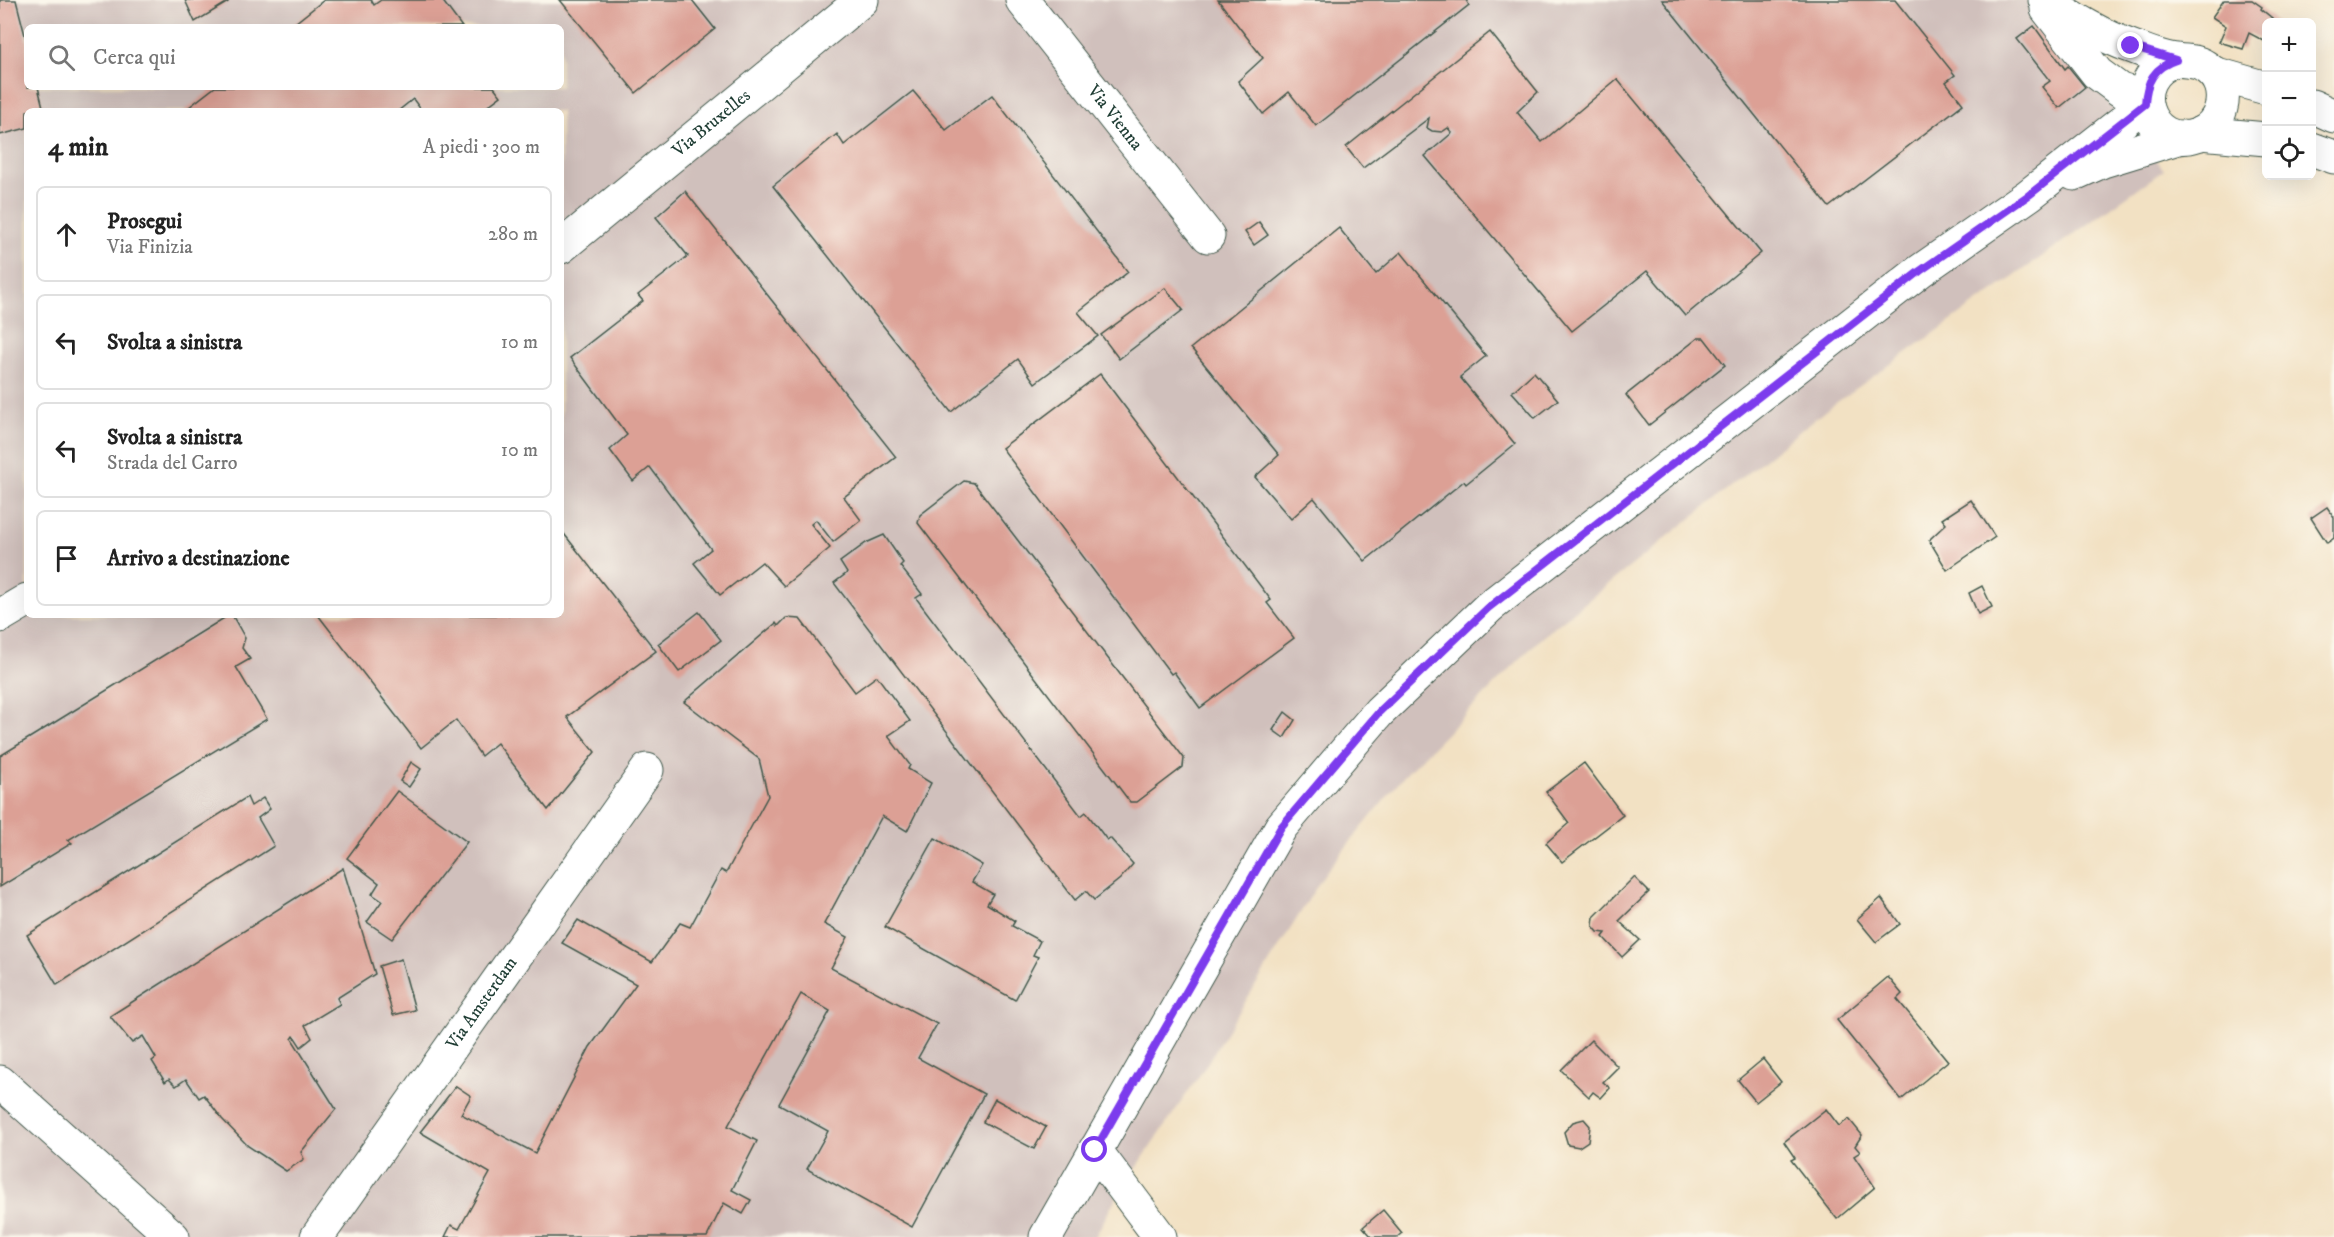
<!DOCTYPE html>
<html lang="it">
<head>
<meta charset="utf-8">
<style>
  body { margin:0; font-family:"IM FELL DW Pica",serif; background:#f6f6f6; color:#222 }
  .controls { position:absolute; right:18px; top:18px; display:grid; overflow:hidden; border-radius:9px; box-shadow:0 6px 24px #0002 }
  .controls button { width:54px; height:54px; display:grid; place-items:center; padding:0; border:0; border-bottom:2px solid #e0e0e0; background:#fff; color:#222; font:30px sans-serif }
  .stop { position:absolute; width:18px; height:18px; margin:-14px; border:4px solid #7c3aed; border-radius:50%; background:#fff }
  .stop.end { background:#7c3aed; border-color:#fff; box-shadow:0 2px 6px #0008 }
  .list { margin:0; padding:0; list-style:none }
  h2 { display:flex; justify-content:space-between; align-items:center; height:78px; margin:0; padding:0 24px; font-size:26px }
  h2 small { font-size:20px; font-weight:400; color:#767676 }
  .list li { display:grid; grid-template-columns:39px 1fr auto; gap:18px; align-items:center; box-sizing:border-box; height:96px; margin:0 12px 12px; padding:0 12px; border:2px solid #e0e0e0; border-radius:9px }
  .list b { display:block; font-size:22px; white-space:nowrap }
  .list p { margin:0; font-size:20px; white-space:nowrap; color:#767676 }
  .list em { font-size:20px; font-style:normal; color:#767676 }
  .icon { flex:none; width:33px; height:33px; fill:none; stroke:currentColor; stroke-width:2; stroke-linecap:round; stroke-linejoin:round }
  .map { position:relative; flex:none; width:2334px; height:1237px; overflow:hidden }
  .search { position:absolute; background:#fff; box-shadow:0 6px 24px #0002; left:24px; top:24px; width:540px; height:66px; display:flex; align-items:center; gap:15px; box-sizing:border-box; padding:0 21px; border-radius:9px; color:#767676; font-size:22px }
  .panel { position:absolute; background:#fff; box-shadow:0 6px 24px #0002; left:24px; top:108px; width:540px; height:510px; border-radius:9px }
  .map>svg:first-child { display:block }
  .industrial { fill:#d0c0bc; fill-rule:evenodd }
  .building { fill:#dca095 }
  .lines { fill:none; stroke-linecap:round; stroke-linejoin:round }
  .minor-casing { stroke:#3f5649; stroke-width:35 }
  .minor { stroke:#fff; stroke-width:33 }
  .route { stroke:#7c3aed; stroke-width:8 }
  .labels { text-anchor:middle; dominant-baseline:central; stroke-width:6; stroke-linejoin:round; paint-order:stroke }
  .street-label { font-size:18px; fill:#1f3d34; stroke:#fbf7ec }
</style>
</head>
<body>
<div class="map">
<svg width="2334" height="1237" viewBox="0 0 2334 1237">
  <rect width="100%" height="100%" fill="#fbf7ec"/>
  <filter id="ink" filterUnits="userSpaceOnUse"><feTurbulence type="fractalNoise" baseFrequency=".0167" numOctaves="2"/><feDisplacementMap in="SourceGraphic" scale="12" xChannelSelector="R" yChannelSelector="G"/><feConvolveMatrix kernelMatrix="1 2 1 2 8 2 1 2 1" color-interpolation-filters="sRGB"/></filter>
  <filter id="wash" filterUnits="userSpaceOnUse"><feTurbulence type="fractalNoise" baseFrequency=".008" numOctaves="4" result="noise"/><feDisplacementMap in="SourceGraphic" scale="24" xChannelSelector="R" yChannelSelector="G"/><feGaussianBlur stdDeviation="1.35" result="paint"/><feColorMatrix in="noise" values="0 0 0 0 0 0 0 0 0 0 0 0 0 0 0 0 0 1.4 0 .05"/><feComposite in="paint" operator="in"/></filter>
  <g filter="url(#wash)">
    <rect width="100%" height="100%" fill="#f2e1c3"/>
    <path class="industrial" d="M0,0H2034L2164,170L1826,410L1541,638L1404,776L1325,873L1203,1070L1117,1196L1095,1237H0ZM27,27H561V87H27ZM27,111H561V615H27Z"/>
    <g id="blocks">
      <g class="building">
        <polygon points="0,0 16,0 27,43 27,87 38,87 44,111 27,111 27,128 0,135"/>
        <polygon points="185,0 228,0 228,2 195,22"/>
        <polygon points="324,0 371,0 374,5 381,0 442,0 462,27 290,27"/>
        <polygon points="560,0 692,0 715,29 636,93"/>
        <polygon points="1218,0 1466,0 1469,5 1316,126 1289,92 1263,114 1238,81 1263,58"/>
        <polygon points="1662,0 1895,0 1955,75 1946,82 1963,104 1829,207"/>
        <polygon points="2224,0 2252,0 2262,7 2261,9 2277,22 2266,22 2266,42 2249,33 2243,49 2219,42 2226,26 2212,17"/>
        <polygon points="2034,26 2065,69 2068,66 2085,87 2059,108 2042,87 2050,81 2017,39"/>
        <polygon points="1490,32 1538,92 1517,112 1542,142 1617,79 1761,253 1685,316 1647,271 1572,331 1425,156 1452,133 1448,128 1442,132 1432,131 1427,128 1429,118 1363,168 1346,147"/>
        <polygon points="215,87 494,87 501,96 481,111 422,111 413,99 398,111 184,111"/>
        <polygon points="913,91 946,130 992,95 1128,272 1078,312 1098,336 1035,383 1018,359 951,412 773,186 837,134 844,145"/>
        <polygon points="685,191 896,457 844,497 861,520 833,542 816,520 811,524 830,548 784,586 762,562 720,595 694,563 711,549 650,467 633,481 610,450 627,435 570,358 643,301 638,295 688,256 656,217"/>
        <polygon points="1259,222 1268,235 1254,245 1245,232"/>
        <polygon points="1339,228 1376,274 1401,252 1486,356 1460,377 1515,444 1466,484 1464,481 1365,561 1314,498 1291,519 1255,477 1279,455 1191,348"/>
        <polygon points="1165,288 1183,310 1119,359 1101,335"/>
        <polygon points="1698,338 1704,338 1725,365 1649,425 1626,395"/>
        <polygon points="1534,372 1558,400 1535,418 1512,392"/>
        <polygon points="1100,374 1271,600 1267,603 1294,638 1200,708 1174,672 1171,674 1002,448"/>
        <polygon points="964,481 974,483 1184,758 1183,767 1137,802 1130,802 918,523 920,515"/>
        <polygon points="1971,500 1995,537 1947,570 1929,540 1946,524 1942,519"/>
        <polygon points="2327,507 2334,517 2334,538 2327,543 2311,518"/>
        <polygon points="561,530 656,651 567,717 595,752 548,810 497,743 481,756 456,720 421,748 318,615 561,615"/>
        <polygon points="884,535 903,563 900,566 922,594 916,598 1081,816 1086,812 1107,840 1110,838 1133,864 1120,879 1094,900 1086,891 1075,900 834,583 847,573 840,562 866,543"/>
        <polygon points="1982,586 1992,607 1978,614 1969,593"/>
        <polygon points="699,612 721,640 679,672 658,644"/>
        <polygon points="229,615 232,615 245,638 242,648 250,659 236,667 267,719 68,840 72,843 0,887 0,756"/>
        <polygon points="786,618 800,619 855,692 877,676 910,721 888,736 910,765 908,769 931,783 907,831 882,816 824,924 848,937 831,968 937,1024 918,1058 984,1094 912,1227 807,1169 828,1131 779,1104 830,1011 801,994 728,1126 757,1141 732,1190 751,1200 743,1214 724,1203 707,1237 445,1237 451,1225 459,1229 490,1173 420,1132 456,1086 471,1096 461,1114 535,1153 590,1047 636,984 562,943 578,920 652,962 680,923 690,927 721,870 726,873 768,796 759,759 684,702 776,623 778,626"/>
        <polygon points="1285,712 1295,720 1284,738 1273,730"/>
        <polygon points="411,762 421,769 409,787 400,781"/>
        <polygon points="1584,763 1623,815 1562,862 1546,843 1569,823 1546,792"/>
        <polygon points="397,791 467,842 392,939 367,922 382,901 372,894 379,883 347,858"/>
        <polygon points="247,797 251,806 263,798 270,809 258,818 274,846 57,985 27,935"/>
        <polygon points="935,838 982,865 972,882 993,894 987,904 1015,921 1012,926 1040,941 1033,955 1038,957 1015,1000 885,927"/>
        <polygon points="343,868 375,974 337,998 340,1004 305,1025 312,1038 301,1047 294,1036 292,1039 336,1109 301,1152 304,1159 286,1171 248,1146 222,1119 204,1095 199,1098 186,1079 176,1086 169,1079 165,1082 152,1061 156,1058 143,1036 132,1043 110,1016"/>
        <polygon points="1634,877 1649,892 1619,921 1640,940 1622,957 1603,937 1606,933 1598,932 1593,926 1594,917"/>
        <polygon points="1881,898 1900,924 1876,942 1857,919"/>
        <polygon points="401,959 415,1010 393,1015 379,966"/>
        <polygon points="1888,977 1902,994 1897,999 1948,1061 1901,1100 1837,1020"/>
        <polygon points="1591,1040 1618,1067 1603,1082 1610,1088 1601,1098 1593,1092 1589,1097 1561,1070"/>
        <polygon points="1763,1059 1781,1082 1756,1102 1738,1080"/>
        <polygon points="995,1099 1046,1127 1034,1149 983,1122"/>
        <polygon points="1826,1109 1839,1126 1849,1119 1862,1135 1855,1146 1860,1152 1854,1156 1875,1187 1837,1219 1791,1160 1795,1158 1784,1142"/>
        <polygon points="1584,1119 1590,1126 1588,1141 1579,1147 1568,1145 1564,1132 1573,1122"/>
        <polygon points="1383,1210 1402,1233 1397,1237 1372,1237 1363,1227"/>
      </g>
    </g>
  </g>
  <g filter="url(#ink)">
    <use href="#blocks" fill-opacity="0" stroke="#3f5649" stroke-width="1.5"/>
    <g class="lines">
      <defs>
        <g id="minor">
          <path id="s1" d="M1022,0L1208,236"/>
          <path d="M2045,0C2073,18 2101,36 2133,47C2147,52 2163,59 2177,60C2189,62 2197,60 2207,68C2220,77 2225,93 2221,108C2218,120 2209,130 2197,135C2148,152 2121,77 2176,60"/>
          <polyline points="2047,9 2097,73 2120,90 2145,97"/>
          <polyline points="2213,73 2266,88"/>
          <polyline points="2312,106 2334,116"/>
          <polyline points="2201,133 2266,139"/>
          <polyline points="2312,149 2334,157"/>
          <polyline points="2074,174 2103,161 2181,137"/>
          <path id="s2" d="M561,247L862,0"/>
          <polyline points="0,616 27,600"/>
          <polyline points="0,1082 173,1237"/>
          <polyline points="1095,1150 1160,1237"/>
          <path id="s3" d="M317,1237L647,770"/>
          <polyline points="1046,1237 1281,827 1379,712 1489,607 1920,271 2029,195 2145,104"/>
        </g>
      </defs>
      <use href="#minor" class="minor-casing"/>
      <use href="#minor" class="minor"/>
    </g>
  </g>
  <g class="lines" filter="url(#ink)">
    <path class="route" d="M1095,1150L1281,827L1379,712L1488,608L1920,271L2029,195L2145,104C2146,82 2154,67 2176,60L2131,46"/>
  </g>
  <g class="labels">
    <g class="street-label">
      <text stroke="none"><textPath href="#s1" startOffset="150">Via Vienna</textPath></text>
      <text stroke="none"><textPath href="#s2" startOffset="195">Via Bruxelles</textPath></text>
      <text stroke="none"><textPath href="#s3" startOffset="286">Via Amsterdam</textPath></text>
    </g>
  </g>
</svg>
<div class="controls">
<button>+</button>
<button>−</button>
<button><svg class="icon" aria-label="locate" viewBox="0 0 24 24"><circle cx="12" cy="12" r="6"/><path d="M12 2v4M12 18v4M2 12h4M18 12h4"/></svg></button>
</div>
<div class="stop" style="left:1095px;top:1150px"></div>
<div class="stop end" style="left:2131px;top:46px"></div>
<div class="search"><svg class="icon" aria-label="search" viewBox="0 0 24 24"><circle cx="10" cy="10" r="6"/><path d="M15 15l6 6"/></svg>Cerca qui</div>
<section class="panel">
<h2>4 min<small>A piedi · 300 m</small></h2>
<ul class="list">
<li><svg class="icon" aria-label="ahead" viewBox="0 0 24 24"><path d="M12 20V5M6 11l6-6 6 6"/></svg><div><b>Prosegui</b><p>Via Finizia</p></div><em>280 m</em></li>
<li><svg class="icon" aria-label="left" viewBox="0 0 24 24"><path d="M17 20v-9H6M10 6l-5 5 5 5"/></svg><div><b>Svolta a sinistra</b></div><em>10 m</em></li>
<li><svg class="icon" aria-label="left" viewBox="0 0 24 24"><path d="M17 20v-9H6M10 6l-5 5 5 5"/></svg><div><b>Svolta a sinistra</b><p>Strada del Carro</p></div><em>10 m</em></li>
<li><svg class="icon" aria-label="arrive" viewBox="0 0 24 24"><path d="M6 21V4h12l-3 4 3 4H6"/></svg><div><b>Arrivo a destinazione</b></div></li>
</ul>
</section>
</div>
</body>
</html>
